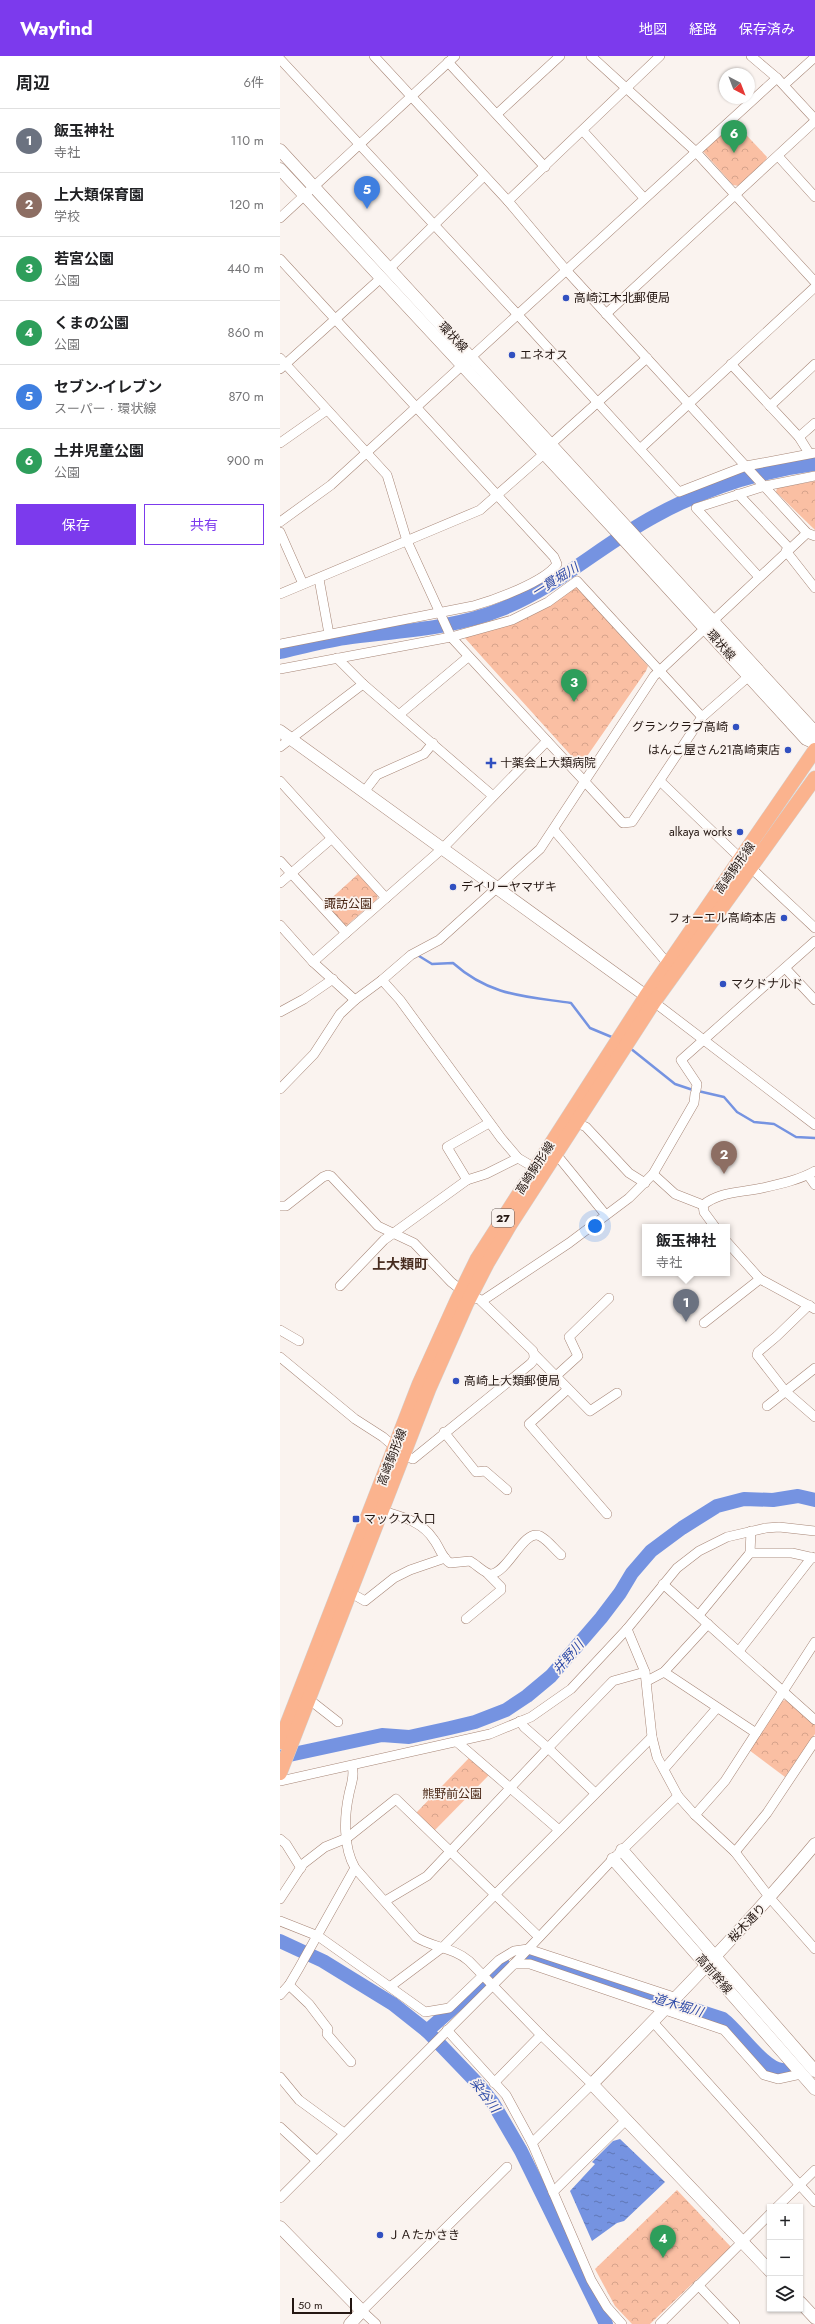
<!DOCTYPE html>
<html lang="ja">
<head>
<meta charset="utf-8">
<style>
  body { margin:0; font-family:Jost,"Noto Sans JP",sans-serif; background:#f6f6f6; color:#202124 }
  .controls { position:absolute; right:12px; bottom:12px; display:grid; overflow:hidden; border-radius:0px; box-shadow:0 1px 3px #0004 }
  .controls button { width:36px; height:36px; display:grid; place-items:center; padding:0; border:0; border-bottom:1px solid #e0e0e0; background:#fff; color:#202124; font:20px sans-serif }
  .compass { position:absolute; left:439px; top:12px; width:36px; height:36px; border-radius:50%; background:#fff; box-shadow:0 1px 3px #0004; rotate:138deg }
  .scale { position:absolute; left:12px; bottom:10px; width:60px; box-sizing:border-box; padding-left:4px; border:2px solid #241712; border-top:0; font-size:11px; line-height:14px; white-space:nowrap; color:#241712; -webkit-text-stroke:3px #faf3ef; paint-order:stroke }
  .you { position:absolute; left:315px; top:1170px; width:14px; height:14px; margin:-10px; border:3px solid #fff; border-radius:50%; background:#1a73e8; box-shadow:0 0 0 6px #1a73e833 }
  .badge { display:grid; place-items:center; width:26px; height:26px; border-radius:50%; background:#7c3aed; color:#fff; font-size:13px; font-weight:700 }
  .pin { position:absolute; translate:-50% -33px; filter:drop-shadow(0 1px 2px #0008) }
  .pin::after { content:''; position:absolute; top:21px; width:14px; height:12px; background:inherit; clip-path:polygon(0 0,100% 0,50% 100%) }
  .popup { position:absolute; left:362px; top:1168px; width:88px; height:52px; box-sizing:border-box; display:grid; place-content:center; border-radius:0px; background:#fff; filter:drop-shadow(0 1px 3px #0005); font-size:13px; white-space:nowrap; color:#757577 }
  .popup b { font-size:15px; color:#202124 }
  .popup::after { content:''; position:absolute; left:50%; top:100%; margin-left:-8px; border:8px solid transparent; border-top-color:#fff }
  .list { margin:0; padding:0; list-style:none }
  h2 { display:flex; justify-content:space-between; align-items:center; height:52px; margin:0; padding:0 16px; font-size:17px }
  h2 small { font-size:13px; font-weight:400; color:#757577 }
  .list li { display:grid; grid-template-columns:26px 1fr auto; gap:12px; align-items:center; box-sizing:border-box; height:64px; padding:0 16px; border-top:1px solid #e0e0e0 }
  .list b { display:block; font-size:15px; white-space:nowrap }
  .list p { margin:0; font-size:13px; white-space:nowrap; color:#757577 }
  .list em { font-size:13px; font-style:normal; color:#757577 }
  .actions { display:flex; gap:8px; padding:12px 16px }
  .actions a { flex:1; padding:9px 0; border:1px solid #7c3aed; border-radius:0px; text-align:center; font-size:14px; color:#7c3aed }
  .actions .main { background:#7c3aed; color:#fff }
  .icon { flex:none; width:22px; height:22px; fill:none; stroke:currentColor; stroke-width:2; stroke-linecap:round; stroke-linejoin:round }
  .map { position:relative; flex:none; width:535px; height:2268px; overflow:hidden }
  header { display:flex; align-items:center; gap:24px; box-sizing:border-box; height:56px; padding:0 20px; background:#7c3aed; color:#fff }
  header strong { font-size:19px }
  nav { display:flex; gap:22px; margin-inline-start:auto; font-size:14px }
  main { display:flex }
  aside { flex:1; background:#fff }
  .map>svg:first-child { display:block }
  .forest { fill:url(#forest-crowns) }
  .water { fill:url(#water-ripples) }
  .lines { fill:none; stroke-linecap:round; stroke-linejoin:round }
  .stream { stroke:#7593e1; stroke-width:2.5 }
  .river { stroke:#7593e1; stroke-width:14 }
  .street-casing { stroke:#a78677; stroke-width:10 }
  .secondary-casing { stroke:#a78677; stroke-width:13 }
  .primary-casing { stroke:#d3d1d0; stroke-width:15 }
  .street { stroke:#fff; stroke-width:9 }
  .secondary { stroke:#fff; stroke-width:12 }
  .primary { stroke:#fbb38e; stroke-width:14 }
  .poi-dot { fill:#3150c0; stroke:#faf3ef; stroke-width:1.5 }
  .labels { text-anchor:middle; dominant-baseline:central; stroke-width:3.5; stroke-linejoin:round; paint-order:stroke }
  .shield { fill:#faf3ef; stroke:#645954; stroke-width:1 }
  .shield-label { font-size:11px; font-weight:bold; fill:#241712 }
  .poi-label { font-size:12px; fill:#241712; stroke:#faf3ef; text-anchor:start }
  .street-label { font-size:12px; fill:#241712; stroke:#faf3ef }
  .park-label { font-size:12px; fill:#472412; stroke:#faf3ef }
  .water-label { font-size:13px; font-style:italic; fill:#304ca8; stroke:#faf3ef }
  .quarter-label { font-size:14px; font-weight:bold; fill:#472c1f; stroke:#faf3ef }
</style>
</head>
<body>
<header>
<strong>Wayfind</strong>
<nav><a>地図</a><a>経路</a><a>保存済み</a></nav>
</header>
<main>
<aside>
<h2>周辺<small>6件</small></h2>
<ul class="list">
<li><span class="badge" style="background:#6b7280">1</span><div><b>飯玉神社</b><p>寺社</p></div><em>110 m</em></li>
<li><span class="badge" style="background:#8d6e63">2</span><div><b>上大類保育園</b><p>学校</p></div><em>120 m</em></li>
<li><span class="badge" style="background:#2e9e5b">3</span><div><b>若宮公園</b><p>公園</p></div><em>440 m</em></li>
<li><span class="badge" style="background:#2e9e5b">4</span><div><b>くまの公園</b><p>公園</p></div><em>860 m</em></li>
<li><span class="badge" style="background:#3f7fe0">5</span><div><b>セブン-イレブン</b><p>スーパー · 環状線</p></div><em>870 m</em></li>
<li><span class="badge" style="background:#2e9e5b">6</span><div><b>土井児童公園</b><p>公園</p></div><em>900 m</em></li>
</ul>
<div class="actions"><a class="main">保存</a><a>共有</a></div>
</aside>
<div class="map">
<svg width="535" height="2268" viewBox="0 0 535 2268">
  <defs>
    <pattern id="forest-crowns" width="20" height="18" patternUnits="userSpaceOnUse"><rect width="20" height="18" fill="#fabfa3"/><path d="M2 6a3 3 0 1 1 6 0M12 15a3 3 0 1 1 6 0" fill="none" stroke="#d6a38b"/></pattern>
    <pattern id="water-ripples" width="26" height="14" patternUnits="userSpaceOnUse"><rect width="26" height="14" fill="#7593e1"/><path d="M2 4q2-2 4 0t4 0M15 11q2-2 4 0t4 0" fill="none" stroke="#6077b5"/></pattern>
  </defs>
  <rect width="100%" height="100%" fill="#faf3ef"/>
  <g class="forest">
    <polygon points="454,66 487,101 485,107 459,130 453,129 421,93"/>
    <polygon points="535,425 535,474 496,436 497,432"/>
    <polygon points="295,529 368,610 366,615 303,706 297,706 184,581 206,573"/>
    <polygon points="78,818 98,838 97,843 66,870 62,869 44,849"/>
    <polygon points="506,1644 535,1669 535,1678 505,1721 469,1694 501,1645"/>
    <polygon points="190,1701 209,1719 154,1775 136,1757"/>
    <polygon points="397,2134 451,2191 370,2268 352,2268 335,2250 315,2213"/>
  </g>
  <polygon class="water" points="340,2083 385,2126 344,2165 337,2167 312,2185 290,2135 315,2108 312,2106 333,2085"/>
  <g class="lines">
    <g class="stream">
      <path d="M139,900L152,908L173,907C210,940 244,940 291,947L310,972L334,982"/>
      <polyline points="350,992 395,1028 413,1034"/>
      <polyline points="418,1035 444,1041 457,1056 474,1066 494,1068 516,1081 535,1082"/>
    </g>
    <g class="river">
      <path d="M0,596C22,591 44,585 65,582C118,575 173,573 222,553C280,529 321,489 375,460C424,433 480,415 535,408"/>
      <polyline points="0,1701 102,1679 129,1681 170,1672 195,1666 226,1654 247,1640 271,1620 321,1562 340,1537 352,1517 371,1495 402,1472 437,1450 464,1443 493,1444 518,1440 535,1444"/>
      <polyline points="0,1885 43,1905 113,1948 147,1975 199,2029 213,2047 241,2095 326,2268"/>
      <path d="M246,1901H251L443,1963C459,1975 484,2013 502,2014C509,2015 519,2011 527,2010"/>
      <polyline points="147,1975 223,1908"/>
    </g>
    <defs>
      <g id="street">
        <polyline points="94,0 228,145 286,214 527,477 535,480"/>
        <polyline points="311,0 415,95 535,226"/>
        <polyline points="471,0 497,22 535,63"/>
        <polyline points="0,3 238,259 399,436 466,410 535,397"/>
        <polyline points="168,6 265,111"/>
        <polyline points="504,29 535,1"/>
        <polyline points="217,58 280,0"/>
        <polyline points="303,75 364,142"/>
        <polyline points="498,100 535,141"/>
        <polyline points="228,145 380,0"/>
        <polyline points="0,162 175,0"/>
        <path d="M0,203L274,501L277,508C265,526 214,544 193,550L0,588"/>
        <polyline points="109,213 204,120"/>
        <polyline points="326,258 535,65"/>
        <polyline points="0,302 107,419 127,485 171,581 343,767 352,766 422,661 469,620"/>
        <polyline points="451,308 519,381 529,397"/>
        <polyline points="0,313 101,222"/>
        <polyline points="490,350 535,308"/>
        <polyline points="519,381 535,367"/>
        <polyline points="0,387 47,354"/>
        <polyline points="270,389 367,302"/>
        <polyline points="361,392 535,231"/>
        <polyline points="458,438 509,492"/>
        <polyline points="0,466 51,429 497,22"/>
        <polyline points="0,476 23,528"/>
        <polyline points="506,495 535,532"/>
        <polyline points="479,521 416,452 485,430 535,420"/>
        <polyline points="39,523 49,578"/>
        <polyline points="0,538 200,454 265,397"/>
        <polyline points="57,602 83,628 213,740"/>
        <polyline points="0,613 171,581 232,564 268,546 297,525 422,661"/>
        <polyline points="120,658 188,601"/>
        <polyline points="0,691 83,628"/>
        <polyline points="0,725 106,842"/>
        <polyline points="380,725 461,803"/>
        <polyline points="84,736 97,719 144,698 153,687"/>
        <polyline points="274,774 388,908"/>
        <polyline points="0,805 66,877"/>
        <polyline points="471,812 535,872"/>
        <polyline points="0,827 51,783"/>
        <polyline points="0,869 33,906 75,944"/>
        <polyline points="33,906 163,792 267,685"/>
        <polyline points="506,913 535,944"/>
        <polyline points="102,924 120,944 221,1082 238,1102 255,1112"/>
        <polyline points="374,946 535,1069"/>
        <polyline points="0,956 24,943 53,923"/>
        <polyline points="0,1033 34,998 60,958 75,944 102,924 131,899 159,884 260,793 374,620 527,477"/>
        <polyline points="416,1034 417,1028 401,1004 535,885"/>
        <polyline points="297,1067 306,1071 349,1117 365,1127"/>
        <polyline points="276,1098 325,1158"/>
        <polyline points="373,1118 395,1138 423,1149"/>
        <polyline points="528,1119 535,1129"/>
        <polyline points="187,1124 206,1118 238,1102"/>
        <path d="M423,1149C441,1135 460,1137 482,1132C500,1128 519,1124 535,1115"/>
        <polyline points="423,1149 424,1156 435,1171"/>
        <path d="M0,1150H6L43,1121L48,1119L51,1120L98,1170L134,1187L171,1226L190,1241L199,1243L253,1295C255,1302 254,1305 249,1309L133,1403L125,1400L103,1381L75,1363L0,1301"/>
        <polyline points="447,1186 480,1223 535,1253"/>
        <polyline points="60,1230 104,1184 187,1124 167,1091 209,1067"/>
        <polyline points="202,1245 289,1187 349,1142 373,1118 414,1047 415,1038"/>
        <polyline points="529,1249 497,1280 478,1296 477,1299 505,1335 535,1361"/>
        <polyline points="424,1267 480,1223"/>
        <polyline points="0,1274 19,1285"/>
        <polyline points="255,1299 310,1355 337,1337"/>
        <polyline points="276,1320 298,1300 289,1281 329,1242"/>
        <polyline points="288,1333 249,1368 327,1458"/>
        <polyline points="487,1350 535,1312"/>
        <polyline points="164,1376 196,1416 205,1415 227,1434"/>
        <path d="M103,1455C122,1461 142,1465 154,1484C160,1492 162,1502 170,1507L190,1505C196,1508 205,1518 211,1518C228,1517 244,1472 260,1480C268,1484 274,1493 281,1499"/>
        <polyline points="470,1497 471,1475"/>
        <polyline points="383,1528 535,1664"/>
        <polyline points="71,1537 85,1545 114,1522 130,1514 165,1502"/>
        <polyline points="419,1559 470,1497 512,1497 535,1502"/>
        <polyline points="186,1563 221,1534 221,1531 208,1518"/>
        <polyline points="347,1573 365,1616 372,1681 377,1701 398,1740 415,1759 455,1796 490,1842 535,1893"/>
        <polyline points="459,1595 532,1501"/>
        <polyline points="384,1616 476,1677"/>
        <polyline points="367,1625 384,1616 428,1568"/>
        <polyline points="26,1641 58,1666"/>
        <polyline points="177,1686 279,1774"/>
        <path d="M72,1710C75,1720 71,1728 69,1738C64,1761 63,1791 75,1812L136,1881C153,1892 173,1891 189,1905L261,1979L312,2028L252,2087"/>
        <polyline points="384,1713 437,1652"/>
        <polyline points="0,1725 210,1678 251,1661 291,1633 347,1573 397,1512 419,1495 447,1481 486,1472 499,1471 535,1475"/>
        <polyline points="315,1737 268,1692 333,1625 365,1616"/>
        <polyline points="415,1759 445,1725 535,1586"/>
        <polyline points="0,1783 6,1788 21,1812"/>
        <polyline points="455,1796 487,1757 535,1685"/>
        <polyline points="0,1843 23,1808 45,1791 67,1782 116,1743 259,1881"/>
        <polyline points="105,1845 147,1820 268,1692 244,1671 240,1665"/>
        <polyline points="0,1865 38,1880 145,1956 169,1952 219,1904 234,1895 248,1893 397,1942"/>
        <polyline points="234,1908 250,1908 444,1974 484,2019 498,2023 521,2018"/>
        <polyline points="9,1929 29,1948 48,1973 47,1978 71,2006"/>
        <polyline points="111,1930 163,1891 372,1681"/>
        <polyline points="0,1939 9,1929 19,1912 75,1812"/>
        <polyline points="373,1966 535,2146"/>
        <polyline points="167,1974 226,2039 252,2087 311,2224 327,2251 342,2268"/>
        <polyline points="0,2021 19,2044 64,2077"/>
        <polyline points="214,2027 261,1979"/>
        <polyline points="0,2071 37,2105"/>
        <polyline points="273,2136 346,2064"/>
        <polyline points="0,2142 234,1908 333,1803 398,1740"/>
        <polyline points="497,2151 535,2114"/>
        <polyline points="418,2229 455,2268"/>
        <polyline points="96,2268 82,2255 227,2111"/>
        <polyline points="380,2268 490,2158"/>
      </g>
      <g id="secondary">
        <polyline points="0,94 533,674 535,678"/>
        <polyline points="0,113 336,475 526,683 535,687"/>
        <polyline points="0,675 373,945"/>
        <polyline points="342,1794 535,2015"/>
        <polyline points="333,1803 535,2033"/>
        <polyline points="0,2171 82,2255 70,2268"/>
        <path d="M490,2215L312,2028C388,1950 465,1872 535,1788"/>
        <polyline points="520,2246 535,2262"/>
      </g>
      <g id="primary">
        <polyline points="0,1686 139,1328 177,1244 197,1203 222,1164 366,940 535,694"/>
        <polyline points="0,1717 149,1333 187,1247 207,1208 230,1169 374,946 535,722"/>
      </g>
    </defs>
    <use href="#street" class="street-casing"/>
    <use href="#secondary" class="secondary-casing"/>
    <use href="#primary" class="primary-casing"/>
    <use href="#street" class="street"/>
    <use href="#secondary" class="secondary"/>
    <use href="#primary" class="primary"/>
  </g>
  <g class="poi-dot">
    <circle cx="286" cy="242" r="4"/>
    <circle cx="232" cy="299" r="4"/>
    <circle cx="456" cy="671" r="4"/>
    <circle cx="508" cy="694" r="4"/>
    <path d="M209 701h4v4h4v4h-4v4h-4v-4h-4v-4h4z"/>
    <circle cx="460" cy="776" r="4"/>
    <circle cx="173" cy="831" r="4"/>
    <circle cx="504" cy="862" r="4"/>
    <circle cx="443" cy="928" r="4"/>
    <circle cx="176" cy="1325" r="4"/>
    <rect x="72" y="1459" width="8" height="8" rx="2"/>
    <circle cx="100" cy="2179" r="4"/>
  </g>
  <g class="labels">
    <rect class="shield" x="212" y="1153" width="22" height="18" rx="3"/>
    <g class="shield-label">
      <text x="223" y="1162">27</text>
    </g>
    <g class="poi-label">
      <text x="294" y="242">高崎江木北郵便局</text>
      <text x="240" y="299">エネオス</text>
      <text x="448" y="671" text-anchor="end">グランクラブ高崎</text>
      <text x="500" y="694" text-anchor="end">はんこ屋さん21高崎東店</text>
      <text x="220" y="707">十薬会上大類病院</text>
      <text x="452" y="776" text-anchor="end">alkaya works</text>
      <text x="181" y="831">デイリーヤマザキ</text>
      <text x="496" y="862" text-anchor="end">フォーエル高崎本店</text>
      <text x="451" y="928">マクドナルド</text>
      <text x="184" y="1325">高崎上大類郵便局</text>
      <text x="84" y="1463">マックス入口</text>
      <text x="108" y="2179">ＪＡたかさき</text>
    </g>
    <g class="street-label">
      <text transform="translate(173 281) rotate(47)">環状線</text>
      <text transform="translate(441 589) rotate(48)">環状線</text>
      <text transform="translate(455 812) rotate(-55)">高崎駒形線</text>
      <text transform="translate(255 1112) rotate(-57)">高崎駒形線</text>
      <text transform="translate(112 1401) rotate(-69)">高崎駒形線</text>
      <text transform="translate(467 1867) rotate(-46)">桜木通り</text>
      <text transform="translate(434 1918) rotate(49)">高前幹線</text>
    </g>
    <g class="park-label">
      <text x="68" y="848">諏訪公園</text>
      <text x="172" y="1738">熊野前公園</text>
    </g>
    <g class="water-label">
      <text transform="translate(275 524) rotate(-32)">一貫堀川</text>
      <text transform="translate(288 1601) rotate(-49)">井野川</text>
      <text transform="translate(398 1949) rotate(17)">道木堀川</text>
      <text transform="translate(205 2039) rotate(53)">染谷川</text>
    </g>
    <g class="quarter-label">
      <text x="120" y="1208">上大類町</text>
    </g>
  </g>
</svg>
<div class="controls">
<button>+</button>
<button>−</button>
<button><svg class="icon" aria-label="layers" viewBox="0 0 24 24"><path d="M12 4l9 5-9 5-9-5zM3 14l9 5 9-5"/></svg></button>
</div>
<svg class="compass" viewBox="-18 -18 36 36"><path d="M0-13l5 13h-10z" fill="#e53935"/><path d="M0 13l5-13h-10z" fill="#757577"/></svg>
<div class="scale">50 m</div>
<div class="you"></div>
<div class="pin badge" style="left:406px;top:1266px;background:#6b7280">1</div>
<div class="popup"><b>飯玉神社</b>寺社</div>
<div class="pin badge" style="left:444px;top:1118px;background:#8d6e63">2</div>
<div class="pin badge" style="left:294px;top:646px;background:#2e9e5b">3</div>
<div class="pin badge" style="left:383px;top:2202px;background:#2e9e5b">4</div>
<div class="pin badge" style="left:87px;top:153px;background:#3f7fe0">5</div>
<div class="pin badge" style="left:454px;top:97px;background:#2e9e5b">6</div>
</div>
</main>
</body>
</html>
